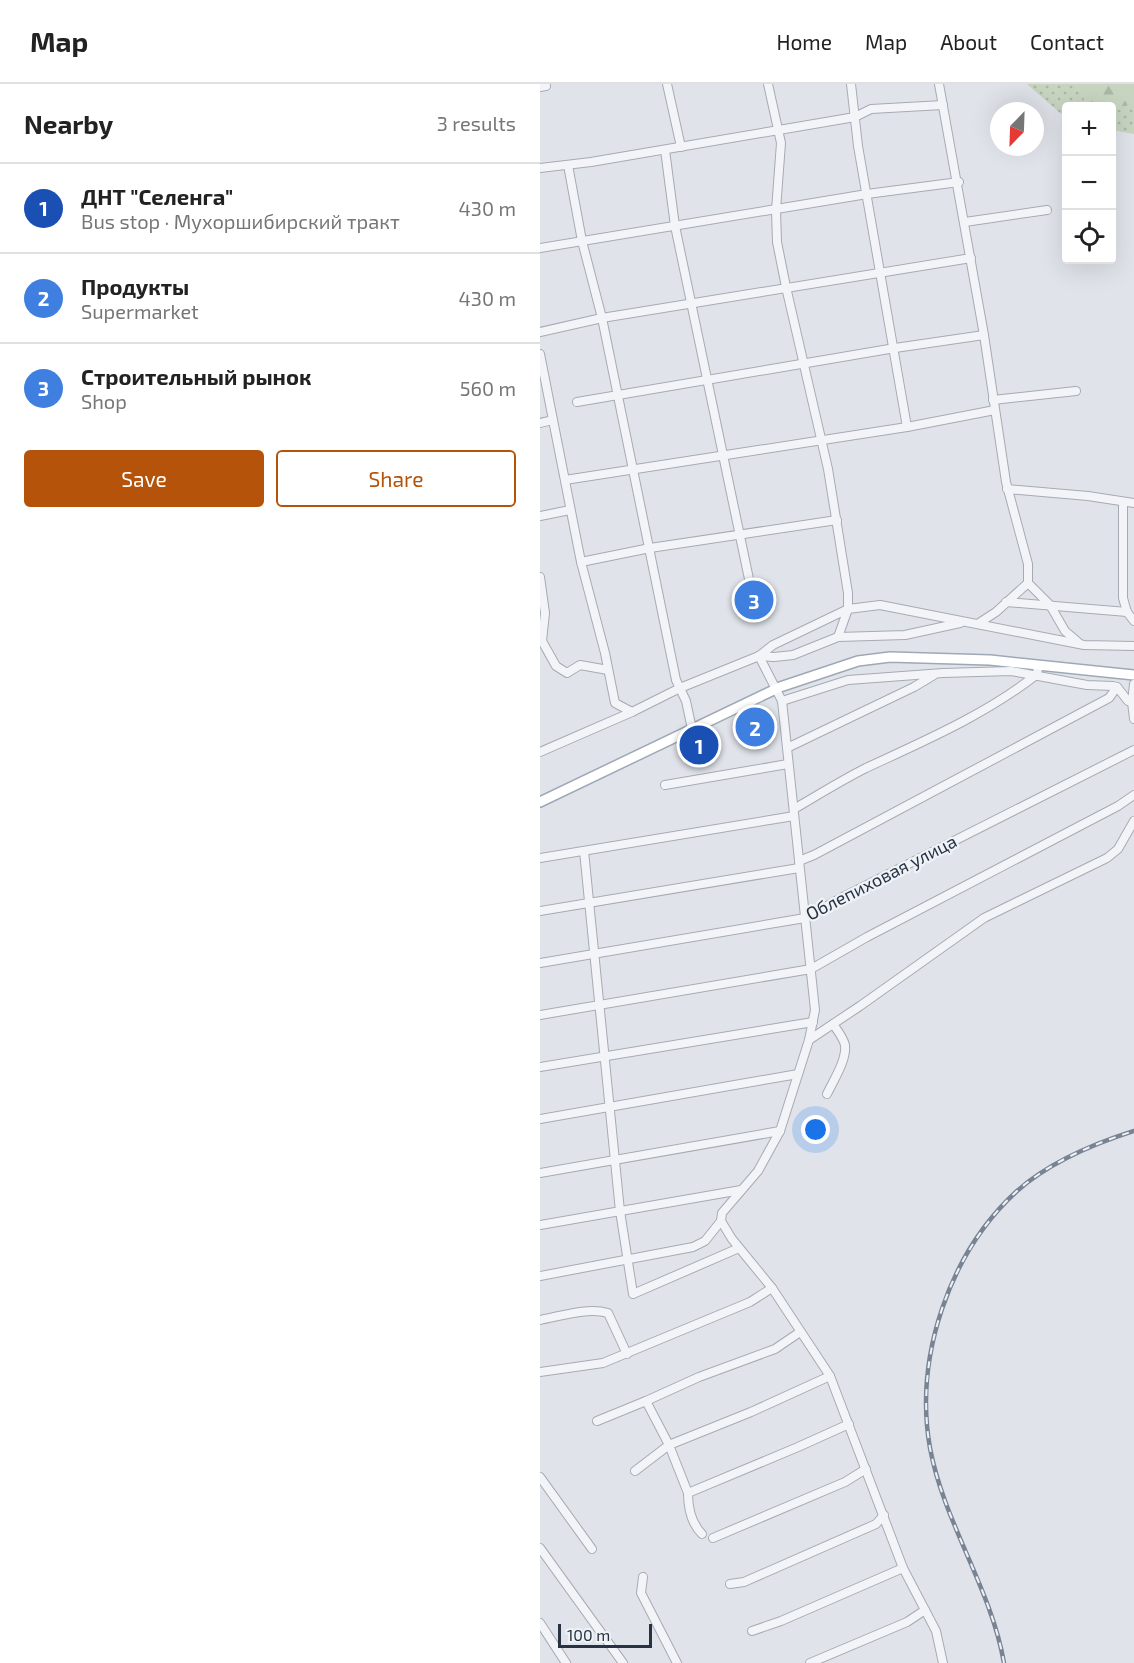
<!DOCTYPE html>
<html lang="en">
<head>
<meta charset="utf-8">
<style>
  body { margin:0; font-family:"Exo 2",sans-serif; background:#f6f6f6; color:#222 }
  .controls { position:absolute; right:18px; top:18px; display:grid; overflow:hidden; border-radius:6px; box-shadow:0 6px 24px #0002 }
  .controls button { width:54px; height:54px; display:grid; place-items:center; padding:0; border:0; border-bottom:2px solid #e0e0e0; background:#fff; color:#222; font:30px sans-serif }
  .compass { position:absolute; left:450px; top:18px; width:54px; height:54px; border-radius:50%; background:#fff; box-shadow:0 6px 24px #0002; rotate:203deg }
  .scale { position:absolute; left:18px; bottom:15px; width:94px; box-sizing:border-box; padding-left:6px; border:3px solid #273242; border-top:0; font-size:16px; line-height:21px; white-space:nowrap; color:#273242; -webkit-text-stroke:4px #eff3f7; paint-order:stroke }
  .you { position:absolute; left:276px; top:1046px; width:21px; height:21px; margin:-15px; border:4px solid #fff; border-radius:50%; background:#1a73e8; box-shadow:0 0 0 9px #1a73e833 }
  .badge { display:grid; place-items:center; width:39px; height:39px; border-radius:50%; background:#b45309; color:#fff; font-size:20px; font-weight:700 }
  .pin { position:absolute; translate:-50% -50%; border:3px solid #fff; box-shadow:0 2px 6px #0006 }
  .list { margin:0; padding:0; list-style:none }
  h2 { display:flex; justify-content:space-between; align-items:center; height:78px; margin:0; padding:0 24px; font-size:26px }
  h2 small { font-size:20px; font-weight:400; color:#767676 }
  .list li { display:grid; grid-template-columns:39px 1fr auto; gap:18px; align-items:center; box-sizing:border-box; height:90px; padding:0 24px; border-top:2px solid #e0e0e0 }
  .list b { display:block; font-size:22px; white-space:nowrap }
  .list p { margin:0; font-size:20px; white-space:nowrap; color:#767676 }
  .list em { font-size:20px; font-style:normal; color:#767676 }
  .actions { display:flex; gap:12px; padding:18px 24px }
  .actions a { flex:1; padding:14px 0; border:2px solid #b45309; border-radius:6px; text-align:center; font-size:21px; color:#b45309 }
  .actions .main { background:#b45309; color:#fff }
  .icon { flex:none; width:33px; height:33px; fill:none; stroke:currentColor; stroke-width:2; stroke-linecap:round; stroke-linejoin:round }
  .map { position:relative; flex:none; width:594px; height:1579px; overflow:hidden }
  header { display:flex; align-items:center; gap:36px; box-sizing:border-box; height:84px; padding:0 30px; background:#fff; border-bottom:2px solid #e0e0e0 }
  header strong { font-size:28px }
  nav { display:flex; gap:33px; margin-inline-start:auto; font-size:21px }
  main { display:flex }
  aside { flex:1; background:#fff }
  .map>svg:first-child { display:block }
  .grass { fill:url(#grass-dots) }
  .forest { fill:url(#forest-firs) }
  .lines { fill:none; stroke-linecap:round; stroke-linejoin:round }
  .minor-casing { stroke:#a5abb4; stroke-width:10 }
  .major-casing { stroke:#9ea8b6; stroke-width:12 }
  .minor { stroke:#f3f4f8; stroke-width:8 }
  .major { stroke:#fff; stroke-width:9 }
  .rail-casing { stroke:#788394; stroke-width:4.5 }
  .rail { stroke:#eff3f7; stroke-width:2; stroke-dasharray:7; stroke-linecap:butt }
  .labels { text-anchor:middle; dominant-baseline:central; stroke-width:4.5; stroke-linejoin:round; paint-order:stroke }
  .street-label { font-size:18px; fill:#273242; stroke:#eff3f7 }
</style>
</head>
<body>
<header>
<strong>Map</strong>
<nav><a>Home</a><a>Map</a><a>About</a><a>Contact</a></nav>
</header>
<main>
<aside>
<h2>Nearby<small>3 results</small></h2>
<ul class="list">
<li><span class="badge" style="background:#1a4fb4">1</span><div><b>ДНТ &quot;Селенга&quot;</b><p>Bus stop · Мухоршибирский тракт</p></div><em>430 m</em></li>
<li><span class="badge" style="background:#3f7fe0">2</span><div><b>Продукты</b><p>Supermarket</p></div><em>430 m</em></li>
<li><span class="badge" style="background:#3f7fe0">3</span><div><b>Строительный рынок</b><p>Shop</p></div><em>560 m</em></li>
</ul>
<div class="actions"><a class="main">Save</a><a>Share</a></div>
</aside>
<div class="map">
<svg width="594" height="1579" viewBox="0 0 594 1579">
  <defs>
    <pattern id="grass-dots" width="8" height="8" patternUnits="userSpaceOnUse" patternTransform="scale(1.5)"><rect width="8" height="8" fill="#c6d4c0"/><path d="M2 2h.1M6 6h.1" fill="none" stroke="#aab6a6" stroke-width="1.8" stroke-linecap="round"/></pattern>
    <pattern id="forest-firs" width="22" height="20" patternUnits="userSpaceOnUse" patternTransform="scale(1.5)"><rect width="22" height="20" fill="#c6d4c0"/><path d="M5 1l3.5 6h-7zM16 11l3.5 6h-7z" fill="#aab6a6"/></pattern>
  </defs>
  <rect width="100%" height="100%" fill="#e0e4ea"/>
  <polygon class="grass" points="487,0 535,0 546,18 594,14 594,11 594,50 572,46 572,22 526,22 526,32 520,29"/>
  <polygon class="forest" points="535,0 594,0 594,14 589,21 576,23 546,18"/>
  <g class="lines">
    <defs>
      <g id="minor">
        <polyline points="127,0 141,63"/>
        <polyline points="228,0 241,59 236,126 237,158 246,203 288,385 308,509 308,525 298,553"/>
        <polyline points="311,0 318,62 367,343"/>
        <polyline points="399,0 444,251 466,398 488,480 488,499 510,521 525,547 538,558"/>
        <polyline points="0,3 6,2"/>
        <polyline points="125,66 135,142 209,495"/>
        <polyline points="28,81 42,157 62,234 136,596 146,617 152,645"/>
        <polyline points="0,84 51,78 315,33 331,25 403,21"/>
        <polyline points="425,138 507,126"/>
        <polyline points="0,164 327,110 419,98"/>
        <polyline points="0,248 62,234 431,174"/>
        <polyline points="0,270 41,478 65,569 75,619 92,628"/>
        <polyline points="453,316 536,307"/>
        <polyline points="37,318 355,264 444,251"/>
        <polyline points="0,339 13,336"/>
        <polyline points="25,396 367,343 455,326"/>
        <polyline points="467,405 548,412 594,419"/>
        <polyline points="583,418 583,514 587,528 594,537"/>
        <polyline points="0,432 30,426"/>
        <polyline points="41,478 110,464 297,436"/>
        <polyline points="0,493 5,529 2,557 16,582 27,589 40,581 68,586"/>
        <polyline points="466,518 587,528"/>
        <polyline points="439,539 456,528 488,499"/>
        <polyline points="219,572 242,617 275,926 269,956 240,1047 218,1087 182,1129 181,1137 192,1155 232,1204 290,1292 363,1484 396,1547 403,1579"/>
        <polyline points="219,572 234,573 253,571 298,553 365,551 420,539"/>
        <polyline points="594,600 592,618 594,635"/>
        <polyline points="242,617 308,596 403,589 471,587 547,601 573,602 577,603 588,617 594,618"/>
        <polyline points="247,664 374,603 394,591"/>
        <polyline points="0,668 92,628 140,604 219,572 233,561 308,525 340,521 544,561 594,562"/>
        <polyline points="125,701 248,680"/>
        <path d="M254,725C278,711 302,696 326,684C384,657 445,631 496,591L499,582"/>
        <polyline points="44,767 80,1127 93,1210 199,1164"/>
        <polyline points="0,774 254,732"/>
        <polyline points="259,777 274,771 569,614 577,603"/>
        <polyline points="0,827 259,784"/>
        <polyline points="0,879 265,834 305,812 594,666"/>
        <polyline points="0,931 271,885 327,853 578,722 594,711"/>
        <polyline points="269,956 320,922 444,834 567,774 578,765 594,737"/>
        <polyline points="0,983 273,938"/>
        <path d="M287,1010C293,997 307,976 305,961C303,953 297,946 293,940"/>
        <polyline points="0,1035 258,990"/>
        <polyline points="0,1089 240,1047"/>
        <polyline points="0,1141 201,1106"/>
        <polyline points="0,1192 153,1163 165,1157 181,1137"/>
        <path d="M0,1236C21,1232 48,1223 68,1229L87,1270"/>
        <polyline points="0,1288 63,1279 210,1218 232,1204"/>
        <polyline points="57,1337 106,1317"/>
        <polyline points="95,1387 129,1361 106,1317 159,1293 235,1265 260,1248"/>
        <polyline points="0,1393 52,1465"/>
        <polyline points="148,1409 129,1361 211,1328 290,1292"/>
        <path d="M162,1450C151,1439 148,1425 148,1409L258,1363L309,1340"/>
        <polyline points="173,1454 305,1398 326,1385"/>
        <polyline points="0,1464 83,1579"/>
        <polyline points="103,1493 101,1509 137,1579"/>
        <polyline points="190,1500 204,1498 336,1440 344,1431"/>
        <polyline points="0,1539 26,1579"/>
        <polyline points="212,1547 241,1537 363,1484"/>
        <polyline points="270,1579 367,1538 385,1526"/>
      </g>
      <polyline id="major" points="0,718 240,603 318,577 350,573 450,576 594,591"/>
    </defs>
    <use href="#minor" class="minor-casing"/>
    <use href="#major" class="major-casing"/>
    <use href="#minor" class="minor"/>
    <use href="#major" class="major"/>
    <defs>
      <path id="rail" d="M464,1579C451,1504 404,1439 390,1364C374,1274 409,1169 477,1107C510,1078 553,1060 594,1047"/>
    </defs>
    <use href="#rail" class="rail-casing"/>
    <use href="#rail" class="rail"/>
  </g>
  <g class="labels">
    <g class="street-label">
      <text transform="translate(341 793) rotate(-27)">Облепиховая улица</text>
    </g>
  </g>
</svg>
<div class="controls">
<button>+</button>
<button>−</button>
<button><svg class="icon" aria-label="locate" viewBox="0 0 24 24"><circle cx="12" cy="12" r="6"/><path d="M12 2v4M12 18v4M2 12h4M18 12h4"/></svg></button>
</div>
<svg class="compass" viewBox="-18 -18 36 36"><path d="M0-13l5 13h-10z" fill="#e53935"/><path d="M0 13l5-13h-10z" fill="#767676"/></svg>
<div class="scale">100 m</div>
<div class="you"></div>
<div class="pin badge" style="left:159px;top:661px;background:#1a4fb4">1</div>
<div class="pin badge" style="left:215px;top:643px;background:#3f7fe0">2</div>
<div class="pin badge" style="left:214px;top:516px;background:#3f7fe0">3</div>
</div>
</main>
</body>
</html>
